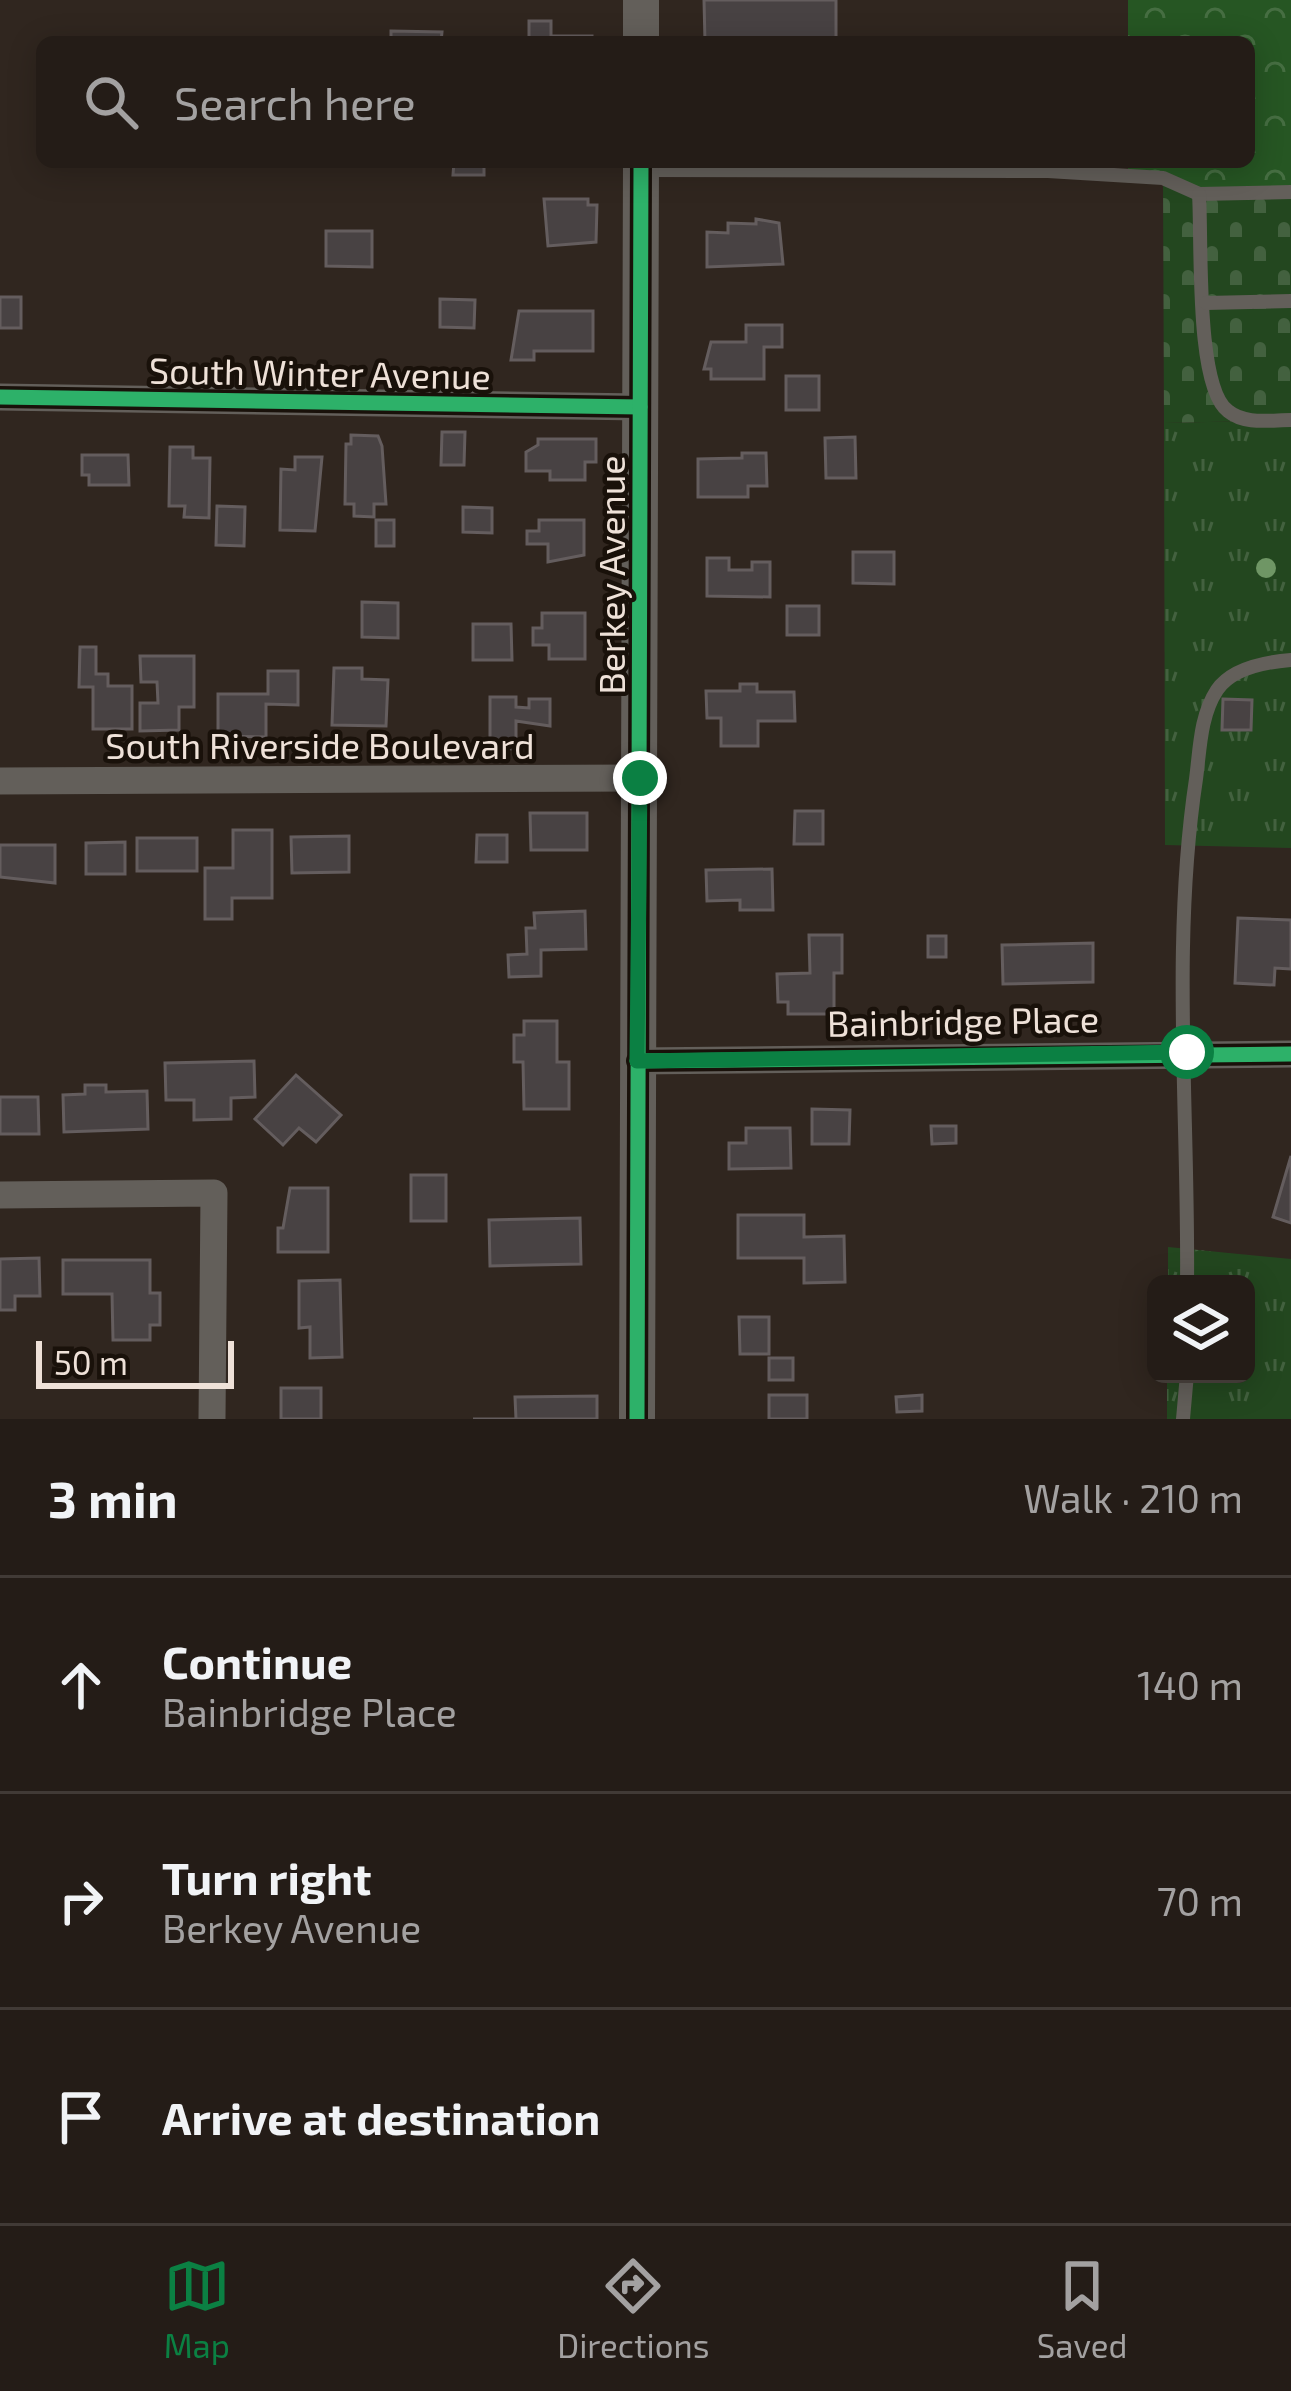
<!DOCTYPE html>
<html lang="en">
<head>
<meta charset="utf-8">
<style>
  body { margin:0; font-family:"Exo 2",sans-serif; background:#2c2520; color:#f1f3f6 }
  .controls { position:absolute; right:36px; bottom:36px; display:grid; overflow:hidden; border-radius:18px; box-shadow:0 6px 30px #0003 }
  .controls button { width:108px; height:108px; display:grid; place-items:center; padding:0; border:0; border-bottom:3px solid #413a36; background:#241c17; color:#f1f3f6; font:60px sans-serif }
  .scale { position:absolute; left:36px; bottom:30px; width:198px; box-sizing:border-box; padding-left:12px; border:6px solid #eee1d8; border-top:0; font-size:33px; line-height:42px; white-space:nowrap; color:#eee1d8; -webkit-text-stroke:9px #19110a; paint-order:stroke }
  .stop { position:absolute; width:36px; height:36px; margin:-27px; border:9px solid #0b8043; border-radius:50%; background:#fff }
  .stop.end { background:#0b8043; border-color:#fff; box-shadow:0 3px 12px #0008 }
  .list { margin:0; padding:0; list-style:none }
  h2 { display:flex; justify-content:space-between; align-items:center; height:156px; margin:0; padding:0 48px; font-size:51px }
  h2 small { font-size:39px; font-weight:400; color:#a3a1a1 }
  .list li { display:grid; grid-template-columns:78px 1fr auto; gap:36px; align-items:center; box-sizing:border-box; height:216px; padding:0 48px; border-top:3px solid #413a36 }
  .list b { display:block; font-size:45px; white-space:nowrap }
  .list p { margin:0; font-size:39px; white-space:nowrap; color:#a3a1a1 }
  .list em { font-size:39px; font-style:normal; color:#a3a1a1 }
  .icon { flex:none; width:66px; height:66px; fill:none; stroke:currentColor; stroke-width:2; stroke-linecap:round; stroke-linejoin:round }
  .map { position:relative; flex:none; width:1291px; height:1419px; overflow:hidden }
  .search { position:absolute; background:#241c17; box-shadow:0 6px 30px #0003; left:36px; right:36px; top:36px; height:132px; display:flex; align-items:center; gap:30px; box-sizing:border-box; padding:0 42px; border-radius:18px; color:#a3a1a1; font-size:45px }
  .sheet { height:804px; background:#241c17 }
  nav { display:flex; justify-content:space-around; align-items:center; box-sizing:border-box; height:168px; border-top:3px solid #413a36; background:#241c17; font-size:33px; color:#a3a1a1 }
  nav a { display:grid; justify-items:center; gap:6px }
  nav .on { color:#0b8043 }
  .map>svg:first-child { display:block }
  .grass { fill:url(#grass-tufts) }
  .forest { fill:url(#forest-crowns) }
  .cemetery { fill:url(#cemetery-stones) }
  .building { fill:#484243; stroke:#645d5e; stroke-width:3 }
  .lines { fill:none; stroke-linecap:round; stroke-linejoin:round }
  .service { stroke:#635f5a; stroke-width:14 }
  .minor { stroke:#635f5a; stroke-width:27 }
  .tertiary { stroke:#635f5a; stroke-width:36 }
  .cycleway-casing { stroke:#19110a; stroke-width:22 }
  .cycleway { stroke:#2db169; stroke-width:15 }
  .tree { fill:#6f9665 }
  .route { stroke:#0b8043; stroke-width:15 }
  .labels { text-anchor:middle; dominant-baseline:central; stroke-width:9; stroke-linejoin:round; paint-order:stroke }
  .street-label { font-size:36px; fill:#eee1d8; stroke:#19110a }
</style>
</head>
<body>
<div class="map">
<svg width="1291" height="1419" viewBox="0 0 1291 1419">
  <defs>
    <pattern id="grass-tufts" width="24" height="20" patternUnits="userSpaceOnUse" patternTransform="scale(3)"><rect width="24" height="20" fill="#23471f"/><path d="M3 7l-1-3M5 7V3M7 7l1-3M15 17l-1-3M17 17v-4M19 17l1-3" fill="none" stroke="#43613f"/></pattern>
    <pattern id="forest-crowns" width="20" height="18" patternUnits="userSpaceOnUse" patternTransform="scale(3)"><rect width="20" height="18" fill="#265623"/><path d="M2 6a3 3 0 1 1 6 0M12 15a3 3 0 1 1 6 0" fill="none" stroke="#466e42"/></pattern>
    <pattern id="cemetery-stones" width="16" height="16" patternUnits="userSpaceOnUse" patternTransform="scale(3)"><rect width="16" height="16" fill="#23471f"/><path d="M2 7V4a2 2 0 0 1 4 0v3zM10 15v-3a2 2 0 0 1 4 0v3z" fill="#43613f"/></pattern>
  </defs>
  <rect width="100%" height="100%" fill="#30261f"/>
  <g class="grass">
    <polygon points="1291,420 1291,848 1165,845 1164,423"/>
    <polygon points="1168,1247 1291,1259 1291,1419 1167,1419 1167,1374 1246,1374 1246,1284 1168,1284"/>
  </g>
  <polygon class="forest" points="1128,0 1291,0 1291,192 1199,194 1128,175 1128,162 1249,162 1249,42 1128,42"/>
  <polygon class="cemetery" points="1163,178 1200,194 1291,192 1291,420 1164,423"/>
  <g class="building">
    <polygon points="704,0 836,0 836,42 705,42"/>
    <polygon points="529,21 551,21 551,36 592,36 592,42 529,38"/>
    <polygon points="391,31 442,32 441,42 391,42"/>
    <polygon points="454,162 484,162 484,175 453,175"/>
    <polygon points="544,199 588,199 588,205 597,205 596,242 548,246"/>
    <polygon points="756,219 779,223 783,264 707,267 707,232 728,233 728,223 756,224"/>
    <polygon points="326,231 372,231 372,267 326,266"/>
    <rect x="0" y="297" width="21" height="31"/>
    <polygon points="440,299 475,300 474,328 440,327"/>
    <polygon points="519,311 593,311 593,351 534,351 534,360 511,360"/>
    <polygon points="746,325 782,325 782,347 764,347 764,379 711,379 711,369 704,369 711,342 746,342"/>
    <rect x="786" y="376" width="33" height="34"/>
    <polygon points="442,432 465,432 464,465 441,465"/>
    <polygon points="351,435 378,436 382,446 386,504 374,504 374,517 354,516 354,504 345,504 346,444 351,444"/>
    <polygon points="855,437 856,478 826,478 825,438"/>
    <polygon points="538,439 596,439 596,462 585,462 585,480 550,480 550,471 526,471 526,452 538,445"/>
    <polygon points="170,447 193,447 193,458 210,458 209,518 184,517 185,506 169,506"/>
    <polygon points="742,453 766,453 767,486 748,486 748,497 698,497 698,459 742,458"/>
    <polygon points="82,455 128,455 129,485 89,485 89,475 82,475"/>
    <polygon points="295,457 322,457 315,531 280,530 281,469 295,470"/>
    <polygon points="217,506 245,507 244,546 216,545"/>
    <polygon points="463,507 492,508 492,533 463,532"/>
    <rect x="376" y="520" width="18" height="26"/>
    <polygon points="539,520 584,520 584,555 548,562 548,544 527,544 527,531 539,531"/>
    <polygon points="853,552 894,552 894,584 853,583"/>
    <polygon points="707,558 729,558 729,570 752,570 752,562 770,562 770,597 707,596"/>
    <polygon points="362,602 398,603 398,638 362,637"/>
    <rect x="787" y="606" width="32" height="29"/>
    <polygon points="542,613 585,613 585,659 549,659 549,645 533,645 533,628 542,628"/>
    <polygon points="473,624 511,624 512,660 473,660"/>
    <polygon points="80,647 96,647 96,674 108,674 108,686 132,686 132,729 93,729 93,687 79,687"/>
    <polygon points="140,656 194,656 194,707 179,707 179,730 140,731 140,703 158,703 157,682 141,682"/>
    <polygon points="334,668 362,668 362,679 388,680 386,726 332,725"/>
    <polygon points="268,671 298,671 298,705 266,704 266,737 218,736 218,694 268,694"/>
    <polygon points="740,684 757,684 757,692 794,692 795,721 758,721 758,746 721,746 721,718 707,718 706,691 740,691"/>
    <polygon points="490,697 516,697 516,707 529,708 529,699 550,699 550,726 516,721 516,749 490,749"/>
    <polygon points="1223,699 1252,700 1251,730 1222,730"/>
    <polygon points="795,811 823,811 823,844 794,844"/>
    <polygon points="530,813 587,813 587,850 531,850"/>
    <polygon points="233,830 272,830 272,898 232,898 232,919 205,919 205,868 233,868"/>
    <polygon points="477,835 507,835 507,862 476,862"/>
    <polygon points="349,836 349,872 292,873 291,837"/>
    <rect x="137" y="838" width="60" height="33"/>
    <polygon points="125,842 125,874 86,874 86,843"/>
    <polygon points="0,845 55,845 55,883 0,877"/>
    <polygon points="772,869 773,910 740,910 740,900 707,901 706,870"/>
    <polygon points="585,911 586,949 541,950 541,976 509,977 508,955 527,954 526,928 535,928 534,913"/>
    <polygon points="1238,918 1291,920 1291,969 1275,968 1274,985 1235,983"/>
    <polygon points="809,935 842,935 842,973 834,973 834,1014 788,1014 788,1002 778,1002 777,974 810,973"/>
    <rect x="928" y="936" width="18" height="21"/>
    <polygon points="1093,943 1093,982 1003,984 1002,945"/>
    <polygon points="524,1021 557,1021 557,1062 569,1062 569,1109 524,1109 523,1062 514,1062 514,1035 524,1035"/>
    <polygon points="254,1061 255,1097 231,1098 231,1119 194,1120 194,1100 166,1100 165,1063"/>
    <polygon points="296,1075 341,1115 316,1142 299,1128 283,1145 255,1119"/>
    <polygon points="85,1085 106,1085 106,1092 147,1091 148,1129 64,1132 63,1095 85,1094"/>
    <polygon points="0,1097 38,1097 39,1134 0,1134"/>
    <polygon points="812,1109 850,1110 849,1144 812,1144"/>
    <polygon points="931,1126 956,1126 956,1143 932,1144"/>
    <polygon points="746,1128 790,1128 791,1168 729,1169 729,1143 746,1143"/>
    <polygon points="1291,1156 1291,1223 1273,1217"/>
    <rect x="411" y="1175" width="35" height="46"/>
    <polygon points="290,1188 328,1188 328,1252 278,1252 278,1228 283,1228"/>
    <polygon points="738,1215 804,1215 804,1237 844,1236 845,1282 804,1283 804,1258 738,1258"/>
    <polygon points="580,1218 581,1264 490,1266 489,1220"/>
    <polygon points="39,1258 40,1296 15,1296 15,1310 0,1310 0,1259"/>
    <polygon points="63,1260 150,1260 150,1293 160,1293 160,1325 150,1325 150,1340 113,1340 112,1294 63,1294"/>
    <polygon points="340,1280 342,1357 310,1358 310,1327 299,1328 299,1281"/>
    <polygon points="739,1317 769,1317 769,1354 740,1354"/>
    <rect x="769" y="1358" width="24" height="22"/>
    <rect x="281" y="1388" width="40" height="31"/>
    <rect x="769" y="1395" width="38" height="24"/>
    <polygon points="922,1395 922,1411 897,1412 896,1397"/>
    <polygon points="597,1396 597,1419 473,1419 516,1419 515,1397"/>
  </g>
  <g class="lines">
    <g class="service">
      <polyline points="641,170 1048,171 1163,178 1199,194 1291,192"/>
      <path d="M1199,194C1202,239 1195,387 1228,411C1245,425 1270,420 1291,420"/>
      <polyline points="1206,303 1291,301"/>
      <path d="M1187,1284C1189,1117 1171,944 1196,779C1200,749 1200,716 1217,690C1232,668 1266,662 1291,660"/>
      <polyline points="1183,1419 1187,1374"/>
    </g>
    <g class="minor">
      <polyline points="0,397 640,407"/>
      <polyline points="0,781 640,778"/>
      <polyline points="637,1061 1291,1054"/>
      <polyline points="0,1195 214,1193 212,1419"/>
    </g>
    <g class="tertiary">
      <polyline points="641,0 641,42"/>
      <polyline points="637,1419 641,162"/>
    </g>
    <defs>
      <g id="cycleway">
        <polyline points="0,397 640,407"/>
        <polyline points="637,1061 1291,1054"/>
        <polyline points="637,1419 641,162"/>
      </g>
    </defs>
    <use href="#cycleway" class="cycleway-casing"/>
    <use href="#cycleway" class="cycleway"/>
  </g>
  <circle class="tree" cx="1266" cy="568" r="10"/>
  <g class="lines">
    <polyline class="route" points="640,778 637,1061 1187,1052"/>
  </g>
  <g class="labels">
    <g class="street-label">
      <text transform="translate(320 372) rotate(1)">South Winter Avenue</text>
      <text transform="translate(610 575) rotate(-90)">Berkey Avenue</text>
      <text x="320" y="744">South Riverside Boulevard</text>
      <text transform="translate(963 1020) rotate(-1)">Bainbridge Place</text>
    </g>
  </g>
</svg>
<div class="controls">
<button><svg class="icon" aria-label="layers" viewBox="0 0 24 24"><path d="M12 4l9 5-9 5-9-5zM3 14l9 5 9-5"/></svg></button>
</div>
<div class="scale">50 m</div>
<div class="stop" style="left:1187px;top:1052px"></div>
<div class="stop end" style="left:640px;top:778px"></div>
<div class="search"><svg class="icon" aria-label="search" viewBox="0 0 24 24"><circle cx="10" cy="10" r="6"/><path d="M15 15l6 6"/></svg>Search here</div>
</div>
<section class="sheet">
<h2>3 min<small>Walk · 210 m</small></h2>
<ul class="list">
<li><svg class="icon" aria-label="ahead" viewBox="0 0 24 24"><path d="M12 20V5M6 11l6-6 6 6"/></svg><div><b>Continue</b><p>Bainbridge Place</p></div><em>140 m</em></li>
<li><svg class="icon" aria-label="right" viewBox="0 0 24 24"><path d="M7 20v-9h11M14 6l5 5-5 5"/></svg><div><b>Turn right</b><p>Berkey Avenue</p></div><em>70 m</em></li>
<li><svg class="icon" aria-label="arrive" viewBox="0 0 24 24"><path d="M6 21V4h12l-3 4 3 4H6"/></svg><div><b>Arrive at destination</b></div></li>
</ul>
</section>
<nav>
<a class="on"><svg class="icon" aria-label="map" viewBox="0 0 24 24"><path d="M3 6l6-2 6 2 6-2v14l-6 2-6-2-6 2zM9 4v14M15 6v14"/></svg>Map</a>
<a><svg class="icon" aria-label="directions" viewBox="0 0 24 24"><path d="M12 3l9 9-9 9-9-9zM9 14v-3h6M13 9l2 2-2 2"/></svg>Directions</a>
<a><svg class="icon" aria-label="saved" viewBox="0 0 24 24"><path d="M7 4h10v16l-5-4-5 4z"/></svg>Saved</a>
</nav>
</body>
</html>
